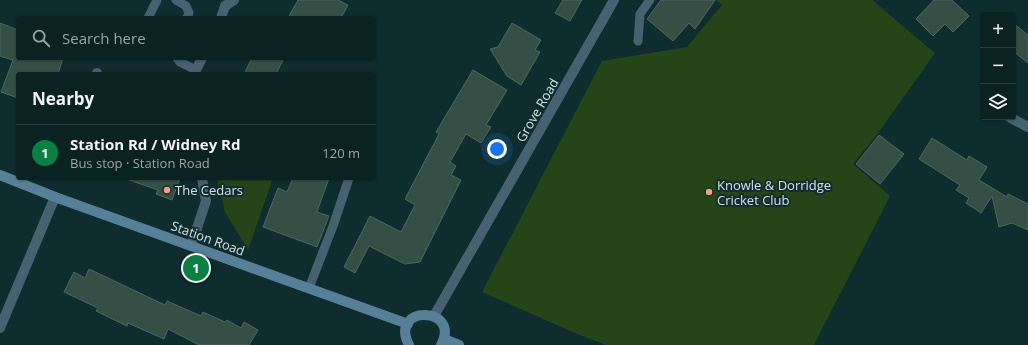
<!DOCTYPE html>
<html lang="en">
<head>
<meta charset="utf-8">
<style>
  body { margin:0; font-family:"Open Sans",sans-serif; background:#192f30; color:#f1f3f6 }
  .controls { position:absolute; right:12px; top:12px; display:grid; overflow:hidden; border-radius:4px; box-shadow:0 1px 3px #0004 }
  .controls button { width:36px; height:36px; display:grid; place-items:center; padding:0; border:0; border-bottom:1px solid #2b3f41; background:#0b2223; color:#f1f3f6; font:20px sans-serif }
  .you { position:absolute; left:497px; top:149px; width:14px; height:14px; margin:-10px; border:3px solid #fff; border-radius:50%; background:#1a73e8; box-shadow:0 0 0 6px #1a73e833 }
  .badge { display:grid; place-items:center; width:26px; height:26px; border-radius:50%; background:#0b8043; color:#fff; font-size:13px; font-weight:700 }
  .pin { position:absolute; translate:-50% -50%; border:2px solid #fff; box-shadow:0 1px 4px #0006 }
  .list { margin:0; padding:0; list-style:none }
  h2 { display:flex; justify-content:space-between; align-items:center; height:52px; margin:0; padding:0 16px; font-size:17px }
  h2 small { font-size:13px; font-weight:400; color:#9aa4a6 }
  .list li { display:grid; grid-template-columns:26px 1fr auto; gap:12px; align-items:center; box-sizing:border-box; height:56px; padding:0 16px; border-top:1px solid #2b3f41 }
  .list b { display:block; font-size:15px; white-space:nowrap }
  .list p { margin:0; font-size:13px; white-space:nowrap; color:#9aa4a6 }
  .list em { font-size:13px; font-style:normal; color:#9aa4a6 }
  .icon { flex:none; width:22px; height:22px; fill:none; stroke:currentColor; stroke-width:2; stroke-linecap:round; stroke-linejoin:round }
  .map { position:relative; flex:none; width:1028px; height:345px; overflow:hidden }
  .search { position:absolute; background:#0b2223; box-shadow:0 1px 3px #0004; left:16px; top:16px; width:360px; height:44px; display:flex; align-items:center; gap:10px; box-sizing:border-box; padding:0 14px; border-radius:4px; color:#9aa4a6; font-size:15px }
  .panel { position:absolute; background:#0b2223; box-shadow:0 1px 3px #0004; left:16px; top:72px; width:360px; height:108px; border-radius:4px }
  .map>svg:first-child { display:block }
  .green { fill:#254519 }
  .building { fill:#354f46; stroke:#4c675d }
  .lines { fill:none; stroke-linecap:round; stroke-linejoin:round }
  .lane { stroke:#476170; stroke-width:9 }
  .street { stroke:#476170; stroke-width:10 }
  .secondary { stroke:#578098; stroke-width:10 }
  .poi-dot { fill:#f2a080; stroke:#0f2d2f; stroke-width:1.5 }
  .labels { text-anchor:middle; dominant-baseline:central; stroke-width:4; stroke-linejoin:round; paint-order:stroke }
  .street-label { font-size:13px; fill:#d0e1e2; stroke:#0f2d2f }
  .poi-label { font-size:13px; fill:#d0e1e2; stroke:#0f2d2f; text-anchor:start }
</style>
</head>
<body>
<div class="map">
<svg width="1028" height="345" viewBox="0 0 1028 345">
  <rect width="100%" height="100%" fill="#0f2d2f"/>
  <g class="green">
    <polygon points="716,0 872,0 935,53 878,133 853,164 890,196 814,345 606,345 575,333 482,292 602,61 687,47 722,5"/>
    <polygon points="217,178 273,178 248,250 225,212"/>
  </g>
  <g class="building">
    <polygon points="298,0 338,0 348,5 341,18 288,18"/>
    <polygon points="563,0 582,0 570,21 555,13"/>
    <polygon points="661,0 715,0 695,29 689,23 673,41 647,19"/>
    <polygon points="934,0 952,0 969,16 953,32 945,24 933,36 916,19"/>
    <polygon points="0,23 18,30 18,58 63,58 58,74 18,74 18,98 1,92 13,60 0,56"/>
    <polygon points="512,23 541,40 535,50 540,52 521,85 507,76 490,49 498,47"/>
    <polygon points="1013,23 1028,35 1028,63 1013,51"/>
    <polygon points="252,58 284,58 276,74 244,74"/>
    <polygon points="473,70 507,90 486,125 491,127 481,143 466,134 450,162 456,166 451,175 461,180 420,262 405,264 369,246 355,273 344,267 370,216 401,232 415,205 405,199 439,134 436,132"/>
    <polygon points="879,135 904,154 880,184 856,164"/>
    <polygon points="932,138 967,160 969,156 987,167 979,180 1007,197 1008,194 1028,204 1028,230 1012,223 999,227 992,196 981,213 966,203 969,198 956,190 960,185 919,159"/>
    <polygon points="129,178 180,178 172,200 156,194 158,190 129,180"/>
    <polygon points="293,178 329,178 317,212 329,216 317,247 263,227 278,188 287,192"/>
    <polygon points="89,269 165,305 167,301 201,316 203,312 225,322 227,320 241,328 244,322 258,330 249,345 199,345 168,329 164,339 128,323 127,326 96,311 98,308 64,292 74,272 85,278"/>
  </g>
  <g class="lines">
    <g class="lane">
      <polyline points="176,0 186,6 189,13 187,18"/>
      <polyline points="148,18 157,0"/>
      <polyline points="638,41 640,14 650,0"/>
      <polyline points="177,58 180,62 196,70"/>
      <polyline points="309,288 333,226 349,178"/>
    </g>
    <g class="street">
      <polyline points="225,6 234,0"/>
      <polyline points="221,18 225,6"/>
      <polyline points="97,74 97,73"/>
      <polyline points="194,74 202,58"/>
      <polyline points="1009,117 1028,127"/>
      <polyline points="191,246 206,201 202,178"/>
      <polyline points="434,316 614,0"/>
      <polyline points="0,328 55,197"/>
    </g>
    <g class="secondary">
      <polyline points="0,175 55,197 408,324"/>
      <polyline points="444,339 459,345"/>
      <path d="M409,345C388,304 462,306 441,345"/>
    </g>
  </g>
  <g class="poi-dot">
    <circle cx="167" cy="190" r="4"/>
    <circle cx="709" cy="192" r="4"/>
  </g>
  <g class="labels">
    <g class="street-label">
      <text transform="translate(537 110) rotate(-60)">Grove Road</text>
      <text transform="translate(208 238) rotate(20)">Station Road</text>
    </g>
    <g class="poi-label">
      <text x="717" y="185">Knowle &amp; Dorridge<tspan x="717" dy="15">Cricket Club</tspan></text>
      <text x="175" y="190">The Cedars</text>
    </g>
  </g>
</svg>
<div class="controls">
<button>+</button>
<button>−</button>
<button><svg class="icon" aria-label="layers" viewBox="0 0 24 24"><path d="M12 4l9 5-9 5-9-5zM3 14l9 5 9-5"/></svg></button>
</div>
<div class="you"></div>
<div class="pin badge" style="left:196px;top:268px">1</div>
<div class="search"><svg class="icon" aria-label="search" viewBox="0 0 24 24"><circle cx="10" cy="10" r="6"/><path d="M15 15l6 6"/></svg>Search here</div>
<section class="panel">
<h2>Nearby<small></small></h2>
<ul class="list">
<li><span class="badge">1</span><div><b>Station Rd / Widney Rd</b><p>Bus stop · Station Road</p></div><em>120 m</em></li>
</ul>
</section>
</div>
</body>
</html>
